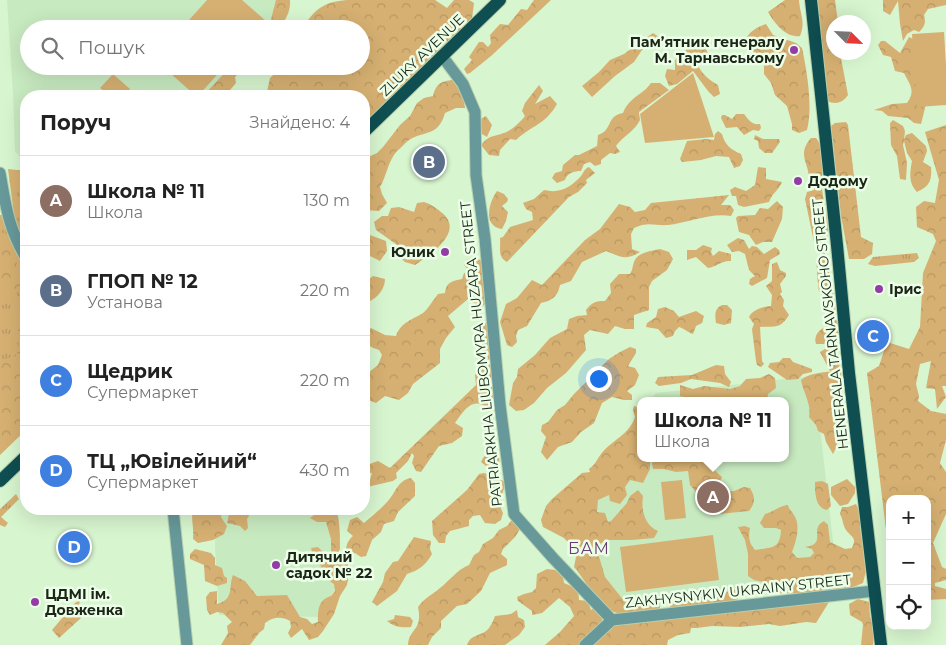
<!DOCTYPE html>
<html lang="uk">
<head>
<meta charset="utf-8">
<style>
  body { margin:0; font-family:Montserrat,sans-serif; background:#f6f6f6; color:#222 }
  .controls { position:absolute; right:15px; bottom:15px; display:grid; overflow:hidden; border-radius:10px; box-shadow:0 5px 20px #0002 }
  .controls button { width:45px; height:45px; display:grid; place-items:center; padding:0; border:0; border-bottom:1px solid #e0e0e0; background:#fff; color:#222; font:25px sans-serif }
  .compass { position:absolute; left:826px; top:15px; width:45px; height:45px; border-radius:50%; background:#fff; box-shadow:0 5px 20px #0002; rotate:114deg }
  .you { position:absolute; left:598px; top:378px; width:18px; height:18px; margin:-12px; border:4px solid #fff; border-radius:50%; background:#1a73e8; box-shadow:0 0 0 8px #1a73e833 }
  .badge { display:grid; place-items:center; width:32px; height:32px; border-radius:50%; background:#1a73e8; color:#fff; font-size:16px; font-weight:700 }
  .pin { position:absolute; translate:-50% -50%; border:2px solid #fff; box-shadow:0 1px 5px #0006 }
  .popup { position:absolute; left:637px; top:397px; width:152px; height:65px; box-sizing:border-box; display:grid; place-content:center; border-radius:10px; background:#fff; filter:drop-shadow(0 1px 4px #0005); font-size:16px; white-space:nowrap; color:#767676 }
  .popup b { font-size:19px; color:#222 }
  .popup::after { content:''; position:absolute; left:50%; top:100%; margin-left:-10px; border:10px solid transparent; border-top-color:#fff }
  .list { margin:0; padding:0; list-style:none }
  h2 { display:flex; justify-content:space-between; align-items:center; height:65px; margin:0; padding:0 20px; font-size:21px }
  h2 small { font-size:16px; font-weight:400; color:#767676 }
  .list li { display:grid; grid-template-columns:32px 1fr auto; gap:15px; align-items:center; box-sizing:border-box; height:90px; padding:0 20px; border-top:1px solid #e0e0e0 }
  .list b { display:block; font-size:19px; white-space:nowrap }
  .list p { margin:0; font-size:16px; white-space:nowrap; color:#767676 }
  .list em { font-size:16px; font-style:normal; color:#767676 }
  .icon { flex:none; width:28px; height:28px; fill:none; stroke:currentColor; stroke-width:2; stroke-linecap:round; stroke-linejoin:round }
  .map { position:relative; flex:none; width:946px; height:645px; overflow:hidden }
  .search { position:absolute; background:#fff; box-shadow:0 5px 20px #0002; left:20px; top:20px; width:350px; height:55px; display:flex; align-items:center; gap:12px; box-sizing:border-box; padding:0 18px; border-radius:28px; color:#767676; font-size:19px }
  .panel { position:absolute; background:#fff; box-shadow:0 5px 20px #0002; left:20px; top:90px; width:350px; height:425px; border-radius:20px }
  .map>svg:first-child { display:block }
  .built { fill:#c8eac0 }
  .grass { fill:url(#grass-tufts) }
  .forest { fill:url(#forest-crowns) }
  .pitch { fill:#d6b072 }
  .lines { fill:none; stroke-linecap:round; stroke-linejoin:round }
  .minor-casing { stroke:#b5d0ae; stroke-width:13 }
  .major-casing { stroke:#b5d0ae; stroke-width:14 }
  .minor { stroke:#67989a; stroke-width:11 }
  .major { stroke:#0f4e51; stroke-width:12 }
  .poi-dot { fill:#933ca8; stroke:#ecfee7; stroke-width:2 }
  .labels { text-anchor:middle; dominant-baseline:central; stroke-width:5; stroke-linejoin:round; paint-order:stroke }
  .poi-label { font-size:14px; font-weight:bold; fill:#1b2618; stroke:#ecfee7; text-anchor:start }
  .street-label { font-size:14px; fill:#1b2618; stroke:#ecfee7 }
  .quarter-label { font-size:16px; letter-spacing:1px; fill:#683d73; stroke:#ecfee7 }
</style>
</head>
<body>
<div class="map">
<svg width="946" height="645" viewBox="0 0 946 645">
  <defs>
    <pattern id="grass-tufts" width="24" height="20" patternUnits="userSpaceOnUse" patternTransform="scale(1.25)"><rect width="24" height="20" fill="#d6b072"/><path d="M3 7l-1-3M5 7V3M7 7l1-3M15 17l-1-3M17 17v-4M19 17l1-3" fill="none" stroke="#b79762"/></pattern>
    <pattern id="forest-crowns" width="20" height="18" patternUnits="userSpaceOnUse" patternTransform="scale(1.25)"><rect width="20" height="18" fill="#d6b072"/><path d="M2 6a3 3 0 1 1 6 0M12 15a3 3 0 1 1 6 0" fill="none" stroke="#b79762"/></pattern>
  </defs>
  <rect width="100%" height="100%" fill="#d7f5cf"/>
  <g class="built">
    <polygon points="7,0 289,0 289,13 276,29 29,29 29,66 244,66 218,96 26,96 26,165 15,151 13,94"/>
    <polygon points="814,376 838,584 625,610 560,529 640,458 786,458 786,401 651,401 651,399 656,393"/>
    <polygon points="229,509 329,509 338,584 318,617 219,615 215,546 216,521"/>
  </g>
  <g class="grass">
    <polygon points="8,169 26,171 26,430 0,455 0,215 14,215"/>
    <polygon points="917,253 919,258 914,262 875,266 868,264 873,257"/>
    <polygon points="16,494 19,499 1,517 8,523 5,527 0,525 0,509"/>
  </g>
  <g class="forest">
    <path d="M276,0H290C291,12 285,18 281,29H264L270,23Z"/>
    <path d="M347,0H435L447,8L454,0H469L474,3L472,19L364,130V96H266L270,78L282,66H361V29H302C315,9 323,2 347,0Z"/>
    <polygon points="534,0 551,0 491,56 470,73 467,74 464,69 472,60 469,57 479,42 483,42 488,47 491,43 490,35 500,24 508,25 521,9 527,10"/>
    <path d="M785,0H799C800,15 806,22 800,36C786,38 775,24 768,12Z"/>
    <path d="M814,0H835L838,22H834V52L840,53L848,95C843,103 835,105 827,101Z"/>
    <path d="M883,0H946V5L928,9L924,15C926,23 925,26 919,32L914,30L907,34L903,41L900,24L898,1L890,15L883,11Z"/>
    <path d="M766,24L773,35L796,43L802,48C807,71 813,107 807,130L799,133L792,130V124L787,106L775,95L771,83L764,74V66L762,55L745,49C743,35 754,28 766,24Z"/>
    <polygon points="653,33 659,37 642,50 634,62 615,76 592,97 582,86 599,72 610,60 624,54"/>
    <path d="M909,37L919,42L927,100L921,124L914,123L908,118L888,116L882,111L874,110L892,104L907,103C916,91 910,85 904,73L895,71L891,57L883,55L878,45L881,41H885L900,53Z"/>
    <path d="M698,39L705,46L708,54L695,58C698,70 707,79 718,85L720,94L714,97L708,91L693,71L677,84L669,86L665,76L667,69L675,70V60Z"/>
    <polygon points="231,66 240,66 240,72 235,77 236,83 225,96 203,96"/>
    <path d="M456,79L463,96L465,108H456L445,113C438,137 425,130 409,140C405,143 401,148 397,151C388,161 387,175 380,187L382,194L387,203L379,211L364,210V159L377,153L383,147L400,125L410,116L417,103L424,98L433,96C437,81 442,82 456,79Z"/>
    <path d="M651,83H660L669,90L639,112C639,115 640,118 640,120C636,130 622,137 616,146L620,152L615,154L610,153L601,160V164L595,166L590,162L584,164L581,171C574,171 567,173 565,180L557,183L552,178L555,173L562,171L563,165L575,155H579L597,146L598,135C600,134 603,133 605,131C612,123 609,116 623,113C630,96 642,96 651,83Z"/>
    <path d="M539,85L543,91L535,104L550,96L557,104C545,125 532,125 516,140L510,139L500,150L499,156L489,155L481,145C490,133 499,137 510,130C515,127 521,121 525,116L522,111L525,103Z"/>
    <path d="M736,114H744C749,120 751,125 760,124L761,128L759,131L753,130L744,135L737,127L726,128L721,118L722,115H725L732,119Z"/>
    <polygon points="486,116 492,125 487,137 482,134 479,120"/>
    <path d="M893,120L903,126L905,131L904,140L906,135L912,133L926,146L927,151L923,162L931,167C932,180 930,186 917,192C908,183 910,172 912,161L907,153L904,141L903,145L907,163L906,180L900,179L897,156L891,145L890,123Z"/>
    <polygon points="846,122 848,125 861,237 873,243 872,254 864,259 849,259 841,216 831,126 835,123"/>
    <polygon points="946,125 946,386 942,386 946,397 937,409 935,389 926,388 931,361 920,364 916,384 919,396 918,401 931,411 946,414 946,440 940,463 946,472 946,514 933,543 942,567 946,569 946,580 935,583 935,586 946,589 946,599 927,600 927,499 890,499 890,563 867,373 879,366 887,342 909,349 920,327 923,273 936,241 933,234 917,227 916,207 924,201 935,203 939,180 925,132"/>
    <path d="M718,131L722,134C725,145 730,149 741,154L743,160L740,166L734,168L729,157L716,156L701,160L682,162L680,159L687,141L706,139L714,140L715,134Z"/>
    <polygon points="755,135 763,139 779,139 780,142 772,153 765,153 759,148 758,141 754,139"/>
    <path d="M811,138H816C827,151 821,172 822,188C824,209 831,223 827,244L814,242L805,199L807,192L814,190V186L809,181C810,163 796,155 811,138Z"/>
    <path d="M589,167L595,173L586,180L587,183L578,192L569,197L507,262C497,257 501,248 500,238L503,237L510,227L533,220L532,212L526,209L523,203L534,199L544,190C560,194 571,187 581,176C584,172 584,169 589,167Z"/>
    <path d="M758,167L766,168V179L782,182C779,190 772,193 769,202L744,207L738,205L736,196H732L730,190L735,187L746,191L755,185Z"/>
    <path d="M497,191L504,194L508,199L507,202L502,206L508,212L506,221L502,229C482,226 489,202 497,191Z"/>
    <path d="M729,195L721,205H730L734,210L731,216C713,212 686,223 668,225C655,226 648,221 634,228L631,234L632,249L640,252C625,261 621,257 606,251L582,262L571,281L560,285C558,296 552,301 541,303L527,326L518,330L516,336L517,342L512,347L507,345L500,322L506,304L517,298L532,280L542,285L585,240L600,229L619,204L630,207L635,212L645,210L651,203Z"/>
    <polygon points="777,201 783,207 782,219 772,242 763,242 756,245 749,235 739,232 736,218 738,216 755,215 760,208 768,209"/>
    <path d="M424,202C431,204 436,208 441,212C466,231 431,254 415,265L405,262L397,255L400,247L376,230L374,222L382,216H388L391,208L399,207L414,212L417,203Z"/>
    <path d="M0,224C4,230 4,236 6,243C11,259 24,267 26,288L23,292L13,288L8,284L0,291Z"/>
    <polygon points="364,227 366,228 370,235 386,241 387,251 380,261 368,255 366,244 364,244"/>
    <polygon points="738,238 744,240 749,249 752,246 757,247 764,254 775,247 779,250 780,254 770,260 767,278 752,286 749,284 750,279 755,276 749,270 745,254 739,251 732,252 727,245"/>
    <path d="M703,245L712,248L711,252L713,256L719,251L731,254V261C722,260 716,267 708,268L696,257L687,260V250H696Z"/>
    <path d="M660,249L669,252L673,259L667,270L652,281L649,287V310L634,315V329H625L615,326L608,334L590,330L584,335L586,350L566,373L547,388L534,403L524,410L516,411L509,405L513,383L517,377L518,369L535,355L550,338L567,329L569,319L577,316L587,315L586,310C592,302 596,301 605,301L611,293L610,284L619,274H630C633,269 632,268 634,262C637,252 652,251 660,249Z"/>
    <path d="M824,251L827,257L831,288L834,295L836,319L840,332L829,344H816C813,335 820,329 827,326L829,324L825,298L819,292C818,285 816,265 817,259L820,258Z"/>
    <path d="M476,257L485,264L489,300L481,308L468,299L448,316L455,327L446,338L440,349V363L413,384L408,393L399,400L385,396L376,403L368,400L364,395V376L378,365L382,355L379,350C369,347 366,344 364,333L371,328L385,335L396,336C401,322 412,320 423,313C428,309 433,300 438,294L445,293C446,282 452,281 462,279L464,273L470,272L464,265C465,258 471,258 476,257Z"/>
    <path d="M777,262L780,270L786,273V276L780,284L782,292L780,294L784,300L783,306L789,315C780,330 773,326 760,327L762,361L764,364L761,367L757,365L756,361L752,329L754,324L749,317C752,310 764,306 771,306L772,295L766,286L772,281V264Z"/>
    <path d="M373,276L385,279C385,290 375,301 364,303V283Z"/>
    <polygon points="22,304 26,305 26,422 0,448 0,362 17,354 20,335 17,328 17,312"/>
    <path d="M722,305H727L732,310L731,323L724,325L716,323C715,315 714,309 722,305Z"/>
    <path d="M665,307L674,311L679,317L696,311L704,316L702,323L696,326L693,334C687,332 685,329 679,327L675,331L673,336L666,338L658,329L646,327L647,323L656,317L658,309Z"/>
    <polygon points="480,322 487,323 494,358 481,362 477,353 482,344 477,333"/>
    <path d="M833,344C837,350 837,357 840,361L839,368L830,371L820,352Z"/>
    <polygon points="630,347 636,349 636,353 628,366 635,368 639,375 635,385 627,391 632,395 632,400 624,400 612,397 602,403 594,423 581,432 572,442 558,447 547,460 541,452 546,437 541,431 542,425 548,422 557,410 565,405 574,394 609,359 620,352"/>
    <polygon points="783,358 790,358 793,362 812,369 812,372 803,374 798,379 787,380 768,367 770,363 779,362"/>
    <path d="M488,363L492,365L493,380L489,385L494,388L501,408L492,411C474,395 466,407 455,423L463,428L462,436L452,443L439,446L421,472L416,471L412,463L414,456L412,453L408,461L396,473L397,478L393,481L367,487L366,484L370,480L372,473L364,472V466L378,461L390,468L476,385L475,375L480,366Z"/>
    <polygon points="716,365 724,366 725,374 731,382 729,387 720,383 691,379 681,383 659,386 655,383 658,377 692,375"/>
    <path d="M841,370L842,399L836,418L838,430L836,433L837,446L833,454L826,442L824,434L818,431L816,425L809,417C812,405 803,392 801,380C812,371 828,373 841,370Z"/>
    <polygon points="769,374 775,378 776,388 768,394 767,401 747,401 747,398 744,401 687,401 688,398 680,396 680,385 693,389 704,386 730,389 740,386 746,379 760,378"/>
    <path d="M634,406L640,408V458H650V469L643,483L630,480L625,487L627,495L620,504L610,501L609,495L598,500L597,512L605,513L608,522L611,521L627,503L630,496L638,490L643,496C641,509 644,525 658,531L654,538L632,540H607L596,546L605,577L625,602L635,605L650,602L660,603V609C652,611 646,611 637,611C632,611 628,615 622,614C602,613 586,581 574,567L577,552L564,538L543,527L541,520L546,506L552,499L582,473L590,472L589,469C596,464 597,459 601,454C613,439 629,435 635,417L633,410Z"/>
    <path d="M494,447C500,454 501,464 497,472L492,471L481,462L483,458Z"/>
    <polygon points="657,458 711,458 711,467 722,477 720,482 708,490 697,493 690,485 688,471 676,472 664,469 653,469 652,463"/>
    <path d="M484,473L497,477L506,483C503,493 497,503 503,513L501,520L495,524L485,523L480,515L473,516L469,520V526L450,531L446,536L445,543H439L433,535L432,521L467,490L479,474Z"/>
    <path d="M411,478L415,483V496L398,512L394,521L384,524L381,532L372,540L366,556L361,557L355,553L348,557C344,549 347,541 353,536L347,531L350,520L357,517L364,523C372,516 381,509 388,501C396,492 398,480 411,478Z"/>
    <polygon points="847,479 855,487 855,493 848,504 840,506 831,495 831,487"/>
    <path d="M822,481L828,484L831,506L827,510C815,508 815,493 815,482Z"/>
    <path d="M744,487L750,488C756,498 755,503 749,511L719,514C713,506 710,502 715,492L734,491Z"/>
    <path d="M856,504L859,510L861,535L864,544V553L866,571L863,583C836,596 801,593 772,593L771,584L754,580L748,576V554L745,540L738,527L745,526L750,528C748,537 749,543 755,550C771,547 780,550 781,530L776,528H764L760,523L765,514C772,512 782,505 788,505C789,510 792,511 794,515C801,525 796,542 792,552L797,558L810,557L814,553L812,549L805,547C808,546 812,546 814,544C822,538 811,528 824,521L828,525L830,542L845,549L852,548C857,537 852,538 846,530C843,526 843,519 840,514L842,507H848Z"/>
    <polygon points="230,509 253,509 247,519 248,528 245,531 240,526 227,523"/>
    <path d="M315,509H336C340,519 340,537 340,549L338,553L333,554L331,551V539L326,522H317L310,518L318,512Z"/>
    <path d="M216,511L222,514L221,517L227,526L224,534L213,540L198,543L193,539C194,531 192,523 192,515Z"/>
    <path d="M514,517L524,523L515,537L503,549L501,554L507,559V565L490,573L481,591L467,604L457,606L441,621V628L432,637L428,645H408C409,628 423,631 418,607C424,598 432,595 440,588C450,580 457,570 469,565L474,555L479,552L483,544L493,538L499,530L507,526Z"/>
    <path d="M414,537L431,541L430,549L432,554C425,566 419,570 407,574L397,591L377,606L372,602L383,582L385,573L393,562L398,561Z"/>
    <path d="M318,547L327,556L344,560L348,565L349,572L347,585L340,596L334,614L323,631L318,637L309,640L302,629L291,638L288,633L291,627L290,621C281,616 273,617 265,623L264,629L259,633L250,645H221L228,633L227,626L232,622L223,613L217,612L210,615L207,610L206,597L210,592L217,591V604C235,599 228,587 233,575L245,581L257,596L287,595L300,617L307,619L312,624L318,622C318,610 318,600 331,596L335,591L334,584C331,582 326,578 324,574C321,567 322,564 314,561L311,548Z"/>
    <polygon points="195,549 211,553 215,558 215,565 222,568 224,576 227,578 227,583 217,586 205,581 204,565 190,559 190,554"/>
    <polygon points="547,569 555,570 563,576 564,583 578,589 579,600 588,601 591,610 594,608 602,615 602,626 583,645 545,645 560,632 574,616 570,607 559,598 542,613 532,615 532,611 518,601 517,597 524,594 532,592 536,588 537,574"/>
    <polygon points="732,589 738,591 738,599 727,603 791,603 797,606 825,597 829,602 816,623 806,622 780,626 769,624 740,627 712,626 697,628 691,628 690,633 678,635 668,640 667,645 588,645 616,623 642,623 670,609 670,601 680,596 720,596"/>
    <polygon points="858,599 869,602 870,617 875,628 873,645 861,645 863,625 862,622 850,615 849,604"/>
    <polygon points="80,600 79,606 83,607 81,618 59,638 52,630 75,603"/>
    <path d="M517,610L518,617L524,620L525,627L519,635L505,645H467C470,635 479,636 486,631C491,627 493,621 495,616L511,614Z"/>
    <path d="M395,615L410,617L413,621L411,627C402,628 394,627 387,621L394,619Z"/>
  </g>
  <g class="pitch">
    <polygon points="207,0 242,0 266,21 259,29 181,29"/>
    <polygon points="944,32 946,65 946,105 917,107 912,34"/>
    <polygon points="162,66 225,66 198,96 196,96"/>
    <polygon points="693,73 714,137 645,143 640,114"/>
    <polygon points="113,74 130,89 124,96 110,96 100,88"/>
    <polygon points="682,480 686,518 665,520 661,482"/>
    <polygon points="713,535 719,580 626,592 620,547"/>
  </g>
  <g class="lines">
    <defs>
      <g id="minor">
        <polyline points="442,56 463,84 475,112 476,175 485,239 500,405 514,514 553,558 612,620"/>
        <path d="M0,173C6,207 8,227 26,258"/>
        <polyline points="173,509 187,645"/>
        <polyline points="585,645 612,620 874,591"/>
      </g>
      <g id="major">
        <polyline points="811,0 837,245 849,373 881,645"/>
        <polyline points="364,132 500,0"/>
        <polyline points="0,481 26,456"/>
      </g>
    </defs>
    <use href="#minor" class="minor-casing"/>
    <use href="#major" class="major-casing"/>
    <use href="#minor" class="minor"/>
    <use href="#major" class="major"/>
  </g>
  <g class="poi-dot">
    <circle cx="794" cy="50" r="5"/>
    <circle cx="798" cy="181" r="5"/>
    <circle cx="445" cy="252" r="5"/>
    <circle cx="879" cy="289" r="5"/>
    <circle cx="276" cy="565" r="5"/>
    <circle cx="35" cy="602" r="5"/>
  </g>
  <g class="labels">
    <g class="poi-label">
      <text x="784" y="42" text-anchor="end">Пам’ятник генералу<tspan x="784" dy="16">М. Тарнавському</tspan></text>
      <text x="808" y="181">Додому</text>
      <text x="435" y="252" text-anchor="end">Юник</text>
      <text x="889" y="289">Ірис</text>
      <text x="286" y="557">Дитячий<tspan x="286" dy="16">садок № 22</tspan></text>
      <text x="45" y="594">ЦДМІ ім.<tspan x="45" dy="16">Довженка</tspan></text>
    </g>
    <g class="street-label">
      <text transform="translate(422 55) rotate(-44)">ZLUKY AVENUE</text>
      <text transform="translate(830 324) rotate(-96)">HENERALA TARNAVSKOHO STREET</text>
      <text transform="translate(481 354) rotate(-96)">PATRIARKHA LIUBOMYRA HUZARA STREET</text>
      <text transform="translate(738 591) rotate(-6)">ZAKHYSNYKIV UKRAINY STREET</text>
    </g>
    <g class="quarter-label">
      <text x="589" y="548">БАМ</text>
    </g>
  </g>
</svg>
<div class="controls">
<button>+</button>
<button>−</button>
<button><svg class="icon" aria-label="locate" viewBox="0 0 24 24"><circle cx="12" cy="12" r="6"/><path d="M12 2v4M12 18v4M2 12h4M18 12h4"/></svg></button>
</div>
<svg class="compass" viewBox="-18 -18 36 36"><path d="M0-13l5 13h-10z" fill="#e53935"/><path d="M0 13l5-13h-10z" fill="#767676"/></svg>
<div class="you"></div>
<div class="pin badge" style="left:713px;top:497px;background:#8d6e63">A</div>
<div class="popup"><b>Школа № 11</b>Школа</div>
<div class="pin badge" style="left:429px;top:162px;background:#5c6f8a">B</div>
<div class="pin badge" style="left:873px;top:336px;background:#3f7fe0">C</div>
<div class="pin badge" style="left:74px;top:547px;background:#3f7fe0">D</div>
<div class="search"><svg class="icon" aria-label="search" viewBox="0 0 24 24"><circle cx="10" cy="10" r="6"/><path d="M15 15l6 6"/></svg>Пошук</div>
<section class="panel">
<h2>Поруч<small>Знайдено: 4</small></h2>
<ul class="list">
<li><span class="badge" style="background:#8d6e63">A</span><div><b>Школа № 11</b><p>Школа</p></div><em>130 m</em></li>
<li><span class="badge" style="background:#5c6f8a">B</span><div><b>ГПОП № 12</b><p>Установа</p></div><em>220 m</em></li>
<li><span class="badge" style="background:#3f7fe0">C</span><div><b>Щедрик</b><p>Супермаркет</p></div><em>220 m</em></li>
<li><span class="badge" style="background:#3f7fe0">D</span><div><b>ТЦ „Ювілейний“</b><p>Супермаркет</p></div><em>430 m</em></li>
</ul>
</section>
</div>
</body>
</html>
